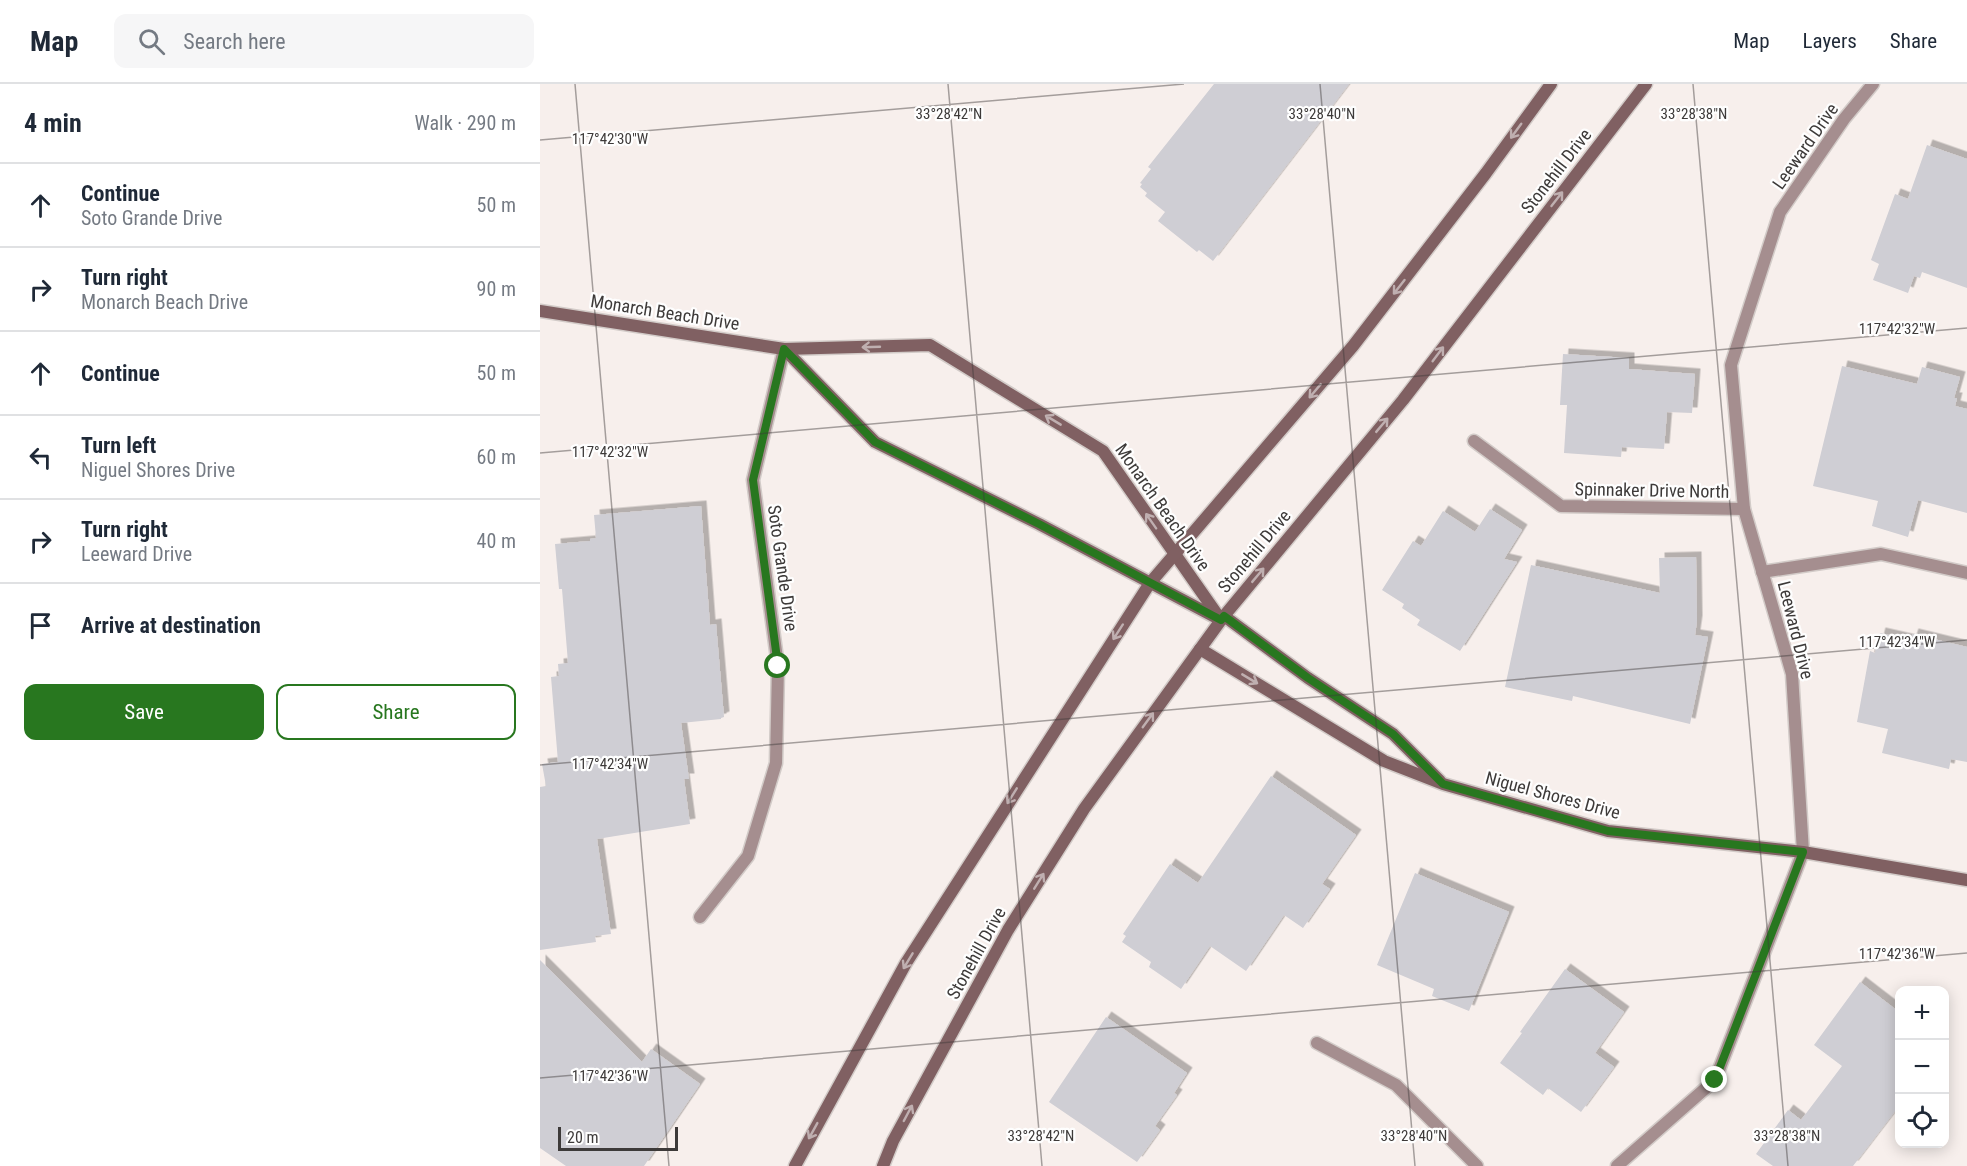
<!DOCTYPE html>
<html lang="en">
<head>
<meta charset="utf-8">
<style>
  body { margin:0; font-family:"Roboto Condensed",sans-serif; background:#f6f6f7; color:#1f2937 }
  .controls { position:absolute; right:18px; bottom:18px; display:grid; overflow:hidden; border-radius:12px; box-shadow:0 3px 15px #0003 }
  .controls button { width:54px; height:54px; display:grid; place-items:center; padding:0; border:0; border-bottom:2px solid #e0e1e3; background:#fff; color:#1f2937; font:30px sans-serif }
  .scale { position:absolute; left:18px; bottom:15px; width:120px; box-sizing:border-box; padding-left:6px; border:3px solid #3d3a39; border-top:0; font-size:16px; line-height:21px; white-space:nowrap; color:#3d3a39; -webkit-text-stroke:4px #fefefe; paint-order:stroke }
  .stop { position:absolute; width:18px; height:18px; margin:-14px; border:4px solid #28771f; border-radius:50%; background:#fff }
  .stop.end { background:#28771f; border-color:#fff; box-shadow:0 2px 6px #0008 }
  .list { margin:0; padding:0; list-style:none }
  h2 { display:flex; justify-content:space-between; align-items:center; height:78px; margin:0; padding:0 24px; font-size:26px }
  h2 small { font-size:20px; font-weight:400; color:#747a83 }
  .list li { display:grid; grid-template-columns:39px 1fr auto; gap:18px; align-items:center; box-sizing:border-box; height:84px; padding:0 24px; border-top:2px solid #e0e1e3 }
  .list b { display:block; font-size:22px; white-space:nowrap }
  .list p { margin:0; font-size:20px; white-space:nowrap; color:#747a83 }
  .list em { font-size:20px; font-style:normal; color:#747a83 }
  .actions { display:flex; gap:12px; padding:18px 24px }
  .actions a { flex:1; padding:14px 0; border:2px solid #28771f; border-radius:12px; text-align:center; font-size:21px; color:#28771f }
  .actions .main { background:#28771f; color:#fff }
  .icon { flex:none; width:33px; height:33px; fill:none; stroke:currentColor; stroke-width:2; stroke-linecap:round; stroke-linejoin:round }
  .map { position:relative; flex:none; width:1427px; height:1082px; overflow:hidden }
  header { display:flex; align-items:center; gap:36px; box-sizing:border-box; height:84px; padding:0 30px; background:#fff; border-bottom:2px solid #e0e1e3 }
  header strong { font-size:28px }
  nav { display:flex; gap:33px; margin-inline-start:auto; font-size:21px }
  .search { width:420px; height:54px; background:#f6f6f7; display:flex; align-items:center; gap:15px; box-sizing:border-box; padding:0 21px; border-radius:12px; color:#747a83; font-size:22px }
  main { display:flex }
  aside { flex:1; background:#fff }
  .map>svg:first-child { display:block }
  .building { fill:#cfced4; filter:url(#shadow) }
  .lines { fill:none; stroke-linecap:round; stroke-linejoin:round }
  .street-casing { stroke:#d2cbc8; stroke-width:15 }
  .secondary-casing { stroke:#d2cbc8; stroke-width:15 }
  .street { stroke:#a58e8f; stroke-width:12 }
  .secondary { stroke:#806062; stroke-width:12 }
  .oneway { stroke:#bfafb0 }
  .route { stroke:#28771f; stroke-width:8 }
  .ticks { fill:none; stroke:#3d3a39; stroke-width:1.5; stroke-opacity:0.45 }
  .labels { text-anchor:middle; dominant-baseline:central; stroke-width:4.5; stroke-linejoin:round; paint-order:stroke }
  .street-label { font-size:18px; fill:#3d3a39; stroke:#fefefe }
  .ticks-label { font-size:15px; text-anchor:middle; fill:#3d3a39; stroke:#fefefe; stroke-width:4.5; stroke-linejoin:round; paint-order:stroke }
</style>
</head>
<body>
<header>
<strong>Map</strong>
<div class="search"><svg class="icon" aria-label="search" viewBox="0 0 24 24"><circle cx="10" cy="10" r="6"/><path d="M15 15l6 6"/></svg>Search here</div>
<nav><a>Map</a><a>Layers</a><a>Share</a></nav>
</header>
<main>
<aside>
<h2>4 min<small>Walk · 290 m</small></h2>
<ul class="list">
<li><svg class="icon" aria-label="ahead" viewBox="0 0 24 24"><path d="M12 20V5M6 11l6-6 6 6"/></svg><div><b>Continue</b><p>Soto Grande Drive</p></div><em>50 m</em></li>
<li><svg class="icon" aria-label="right" viewBox="0 0 24 24"><path d="M7 20v-9h11M14 6l5 5-5 5"/></svg><div><b>Turn right</b><p>Monarch Beach Drive</p></div><em>90 m</em></li>
<li><svg class="icon" aria-label="ahead" viewBox="0 0 24 24"><path d="M12 20V5M6 11l6-6 6 6"/></svg><div><b>Continue</b></div><em>50 m</em></li>
<li><svg class="icon" aria-label="left" viewBox="0 0 24 24"><path d="M17 20v-9H6M10 6l-5 5 5 5"/></svg><div><b>Turn left</b><p>Niguel Shores Drive</p></div><em>60 m</em></li>
<li><svg class="icon" aria-label="right" viewBox="0 0 24 24"><path d="M7 20v-9h11M14 6l5 5-5 5"/></svg><div><b>Turn right</b><p>Leeward Drive</p></div><em>40 m</em></li>
<li><svg class="icon" aria-label="arrive" viewBox="0 0 24 24"><path d="M6 21V4h12l-3 4 3 4H6"/></svg><div><b>Arrive at destination</b></div></li>
</ul>
<div class="actions"><a class="main">Save</a><a>Share</a></div>
</aside>
<div class="map">
<svg width="1427" height="1082" viewBox="0 0 1427 1082">
  <defs>
    <filter id="shadow"><feDropShadow dx="5.5" dy="-5.5" stdDeviation="0" flood-color="#0004"/></filter>
  </defs>
  <rect width="100%" height="100%" fill="#f7efec"/>
  <g class="building">
    <polygon points="674,0 809,0 673,177 659,166 657,168 618,137 625,128 605,112 607,109 600,103 602,100 600,99 611,85 608,83"/>
    <polygon points="1387,61 1427,75 1427,204 1382,188 1380,194 1374,192 1368,209 1333,196 1339,180 1331,176 1355,110 1368,115"/>
    <polygon points="1023,270 1089,274 1089,285 1155,290 1152,329 1127,328 1124,365 1082,363 1081,373 1024,369 1027,321 1020,321"/>
    <polygon points="1302,282 1377,300 1382,283 1420,293 1414,314 1417,314 1415,322 1427,325 1427,429 1378,416 1368,453 1332,442 1338,417 1273,402"/>
    <polygon points="161,422 170,541 176,540 184,633 181,634 181,635 141,639 149,695 144,695 150,740 57,755 71,850 55,852 56,858 0,866 0,703 6,702 2,680 18,678 11,593 19,592 18,580 28,579 22,505 19,505 15,460 50,457 50,455 56,454 54,431"/>
    <polygon points="950,425 982,446 964,475 977,478 920,567 877,541 880,536 862,524 864,520 842,506 873,457 881,462 903,427 935,448"/>
    <polygon points="1156,473 1157,537 1155,551 1168,553 1150,640 1033,612 1032,617 965,603 991,481 1120,509 1119,474"/>
    <polygon points="1340,549 1371,556 1373,550 1427,563 1427,678 1411,675 1409,685 1342,669 1348,645 1317,638 1330,567 1335,569"/>
    <polygon points="731,692 816,751 782,800 790,805 763,844 744,831 706,887 670,862 641,905 609,883 611,878 582,858 586,852 583,850 630,780 658,799"/>
    <polygon points="875,789 969,828 929,927 892,912 894,905 837,881"/>
    <polygon points="0,876 102,978 111,965 160,1000 104,1082 26,1082 0,1064"/>
    <polygon points="1025,885 1084,928 1055,969 1074,983 1041,1028 1008,1004 1003,1011 960,979 982,949 980,948"/>
    <polygon points="1320,898 1359,928 1359,1022 1313,1082 1233,1082 1216,1070 1248,1026 1261,1036 1302,982 1274,961"/>
    <polygon points="566,933 647,989 634,1009 637,1011 615,1042 620,1046 597,1078 509,1018"/>
  </g>
  <g class="lines">
    <defs>
      <g id="street">
        <polyline points="934,357 1021,422 1204,425"/>
        <polyline points="1222,488 1341,470 1427,489"/>
        <polyline points="160,833 208,772 236,679 238,582 213,396 244,265"/>
        <polyline points="777,959 856,1001 937,1082"/>
        <polyline points="1077,1082 1175,996 1263,768 1252,590 1204,425 1191,281 1240,128 1304,35 1333,0"/>
      </g>
      <g id="secondary">
        <polyline points="0,227 244,265 390,261 563,367 681,536"/>
        <polyline points="244,265 335,358 499,440 677,534"/>
        <polyline points="684,532 768,594 853,650 900,697"/>
        <polyline points="660,565 844,677 903,700 1068,747 1263,768 1427,796"/>
        <polyline points="255,1082 366,879 610,499 813,262 946,89 1011,0"/>
        <polyline points="343,1082 353,1057 468,846 544,725 684,532 863,316 1106,0"/>
      </g>
    </defs>
    <use href="#street" class="street-casing"/>
    <use href="#secondary" class="secondary-casing"/>
    <use href="#street" class="street"/>
    <use href="#secondary" class="secondary"/>
  </g>
  <defs><path id="oneway-shaft" d="M-6 0H5M1.5-3L5.5 0L1.5 3" fill="none" stroke-width="1.6" stroke-linecap="round" stroke-linejoin="round" transform="scale(1.5)"/></defs>
  <g class="oneway">
    <use href="#oneway-shaft" transform="translate(976 47) rotate(126)"/>
    <use href="#oneway-shaft" transform="translate(1017 115) rotate(-52)"/>
    <use href="#oneway-shaft" transform="translate(859 203) rotate(128)"/>
    <use href="#oneway-shaft" transform="translate(331 263) rotate(178)"/>
    <use href="#oneway-shaft" transform="translate(898 270) rotate(-53)"/>
    <use href="#oneway-shaft" transform="translate(775 307) rotate(130)"/>
    <use href="#oneway-shaft" transform="translate(513 336) rotate(-149)"/>
    <use href="#oneway-shaft" transform="translate(842 341) rotate(-50)"/>
    <use href="#oneway-shaft" transform="translate(611 437) rotate(-125)"/>
    <use href="#oneway-shaft" transform="translate(718 491) rotate(-50)"/>
    <use href="#oneway-shaft" transform="translate(578 548) rotate(123)"/>
    <use href="#oneway-shaft" transform="translate(710 595) rotate(31)"/>
    <use href="#oneway-shaft" transform="translate(608 636) rotate(-54)"/>
    <use href="#oneway-shaft" transform="translate(472 712) rotate(122)"/>
    <use href="#oneway-shaft" transform="translate(499 797) rotate(-58)"/>
    <use href="#oneway-shaft" transform="translate(368 877) rotate(121)"/>
    <use href="#oneway-shaft" transform="translate(368 1029) rotate(-62)"/>
    <use href="#oneway-shaft" transform="translate(273 1047) rotate(119)"/>
  </g>
  <g class="lines">
    <polyline class="route" points="238,582 213,396 244,265 335,358 499,440 681,536 684,532 768,594 853,650 903,700 1068,747 1263,768 1175,996"/>
  </g>
  <path class="ticks" d="M35,0L129,1082M408,0L502,1082M780,0L875,1082M1153,0L1248,1082M0,56L644,0M0,369L1427,244M0,681L1427,556M0,994L1427,869"/>
  <g class="labels">
    <g class="street-label">
      <text transform="translate(1265 62) rotate(-55)">Leeward Drive</text>
      <text transform="translate(1016 87) rotate(-52)">Stonehill Drive</text>
      <text transform="translate(125 228) rotate(9)">Monarch Beach Drive</text>
      <text transform="translate(1112 406) rotate(1)">Spinnaker Drive North</text>
      <text transform="translate(623 423) rotate(55)">Monarch Beach Drive</text>
      <text transform="translate(714 467) rotate(-50)">Stonehill Drive</text>
      <text transform="translate(243 484) rotate(82)">Soto Grande Drive</text>
      <text transform="translate(1256 546) rotate(76)">Leeward Drive</text>
      <text transform="translate(1013 711) rotate(15)">Niguel Shores Drive</text>
      <text transform="translate(436 869) rotate(-61)">Stonehill Drive</text>
    </g>
  </g>
  <g class="ticks-label">
    <text x="782" y="35">33°28'40"N</text>
    <text x="409" y="35">33°28'42"N</text>
    <text x="1154" y="35">33°28'38"N</text>
    <text x="70" y="60">117°42'30"W</text>
    <text x="1357" y="250">117°42'32"W</text>
    <text x="70" y="373">117°42'32"W</text>
    <text x="1357" y="563">117°42'34"W</text>
    <text x="70" y="685">117°42'34"W</text>
    <text x="1357" y="875">117°42'36"W</text>
    <text x="70" y="997">117°42'36"W</text>
    <text x="501" y="1057">33°28'42"N</text>
    <text x="874" y="1057">33°28'40"N</text>
    <text x="1247" y="1057">33°28'38"N</text>
  </g>
</svg>
<div class="controls">
<button>+</button>
<button>−</button>
<button><svg class="icon" aria-label="locate" viewBox="0 0 24 24"><circle cx="12" cy="12" r="6"/><path d="M12 2v4M12 18v4M2 12h4M18 12h4"/></svg></button>
</div>
<div class="scale">20 m</div>
<div class="stop" style="left:238px;top:582px"></div>
<div class="stop end" style="left:1175px;top:996px"></div>
</div>
</main>
</body>
</html>
